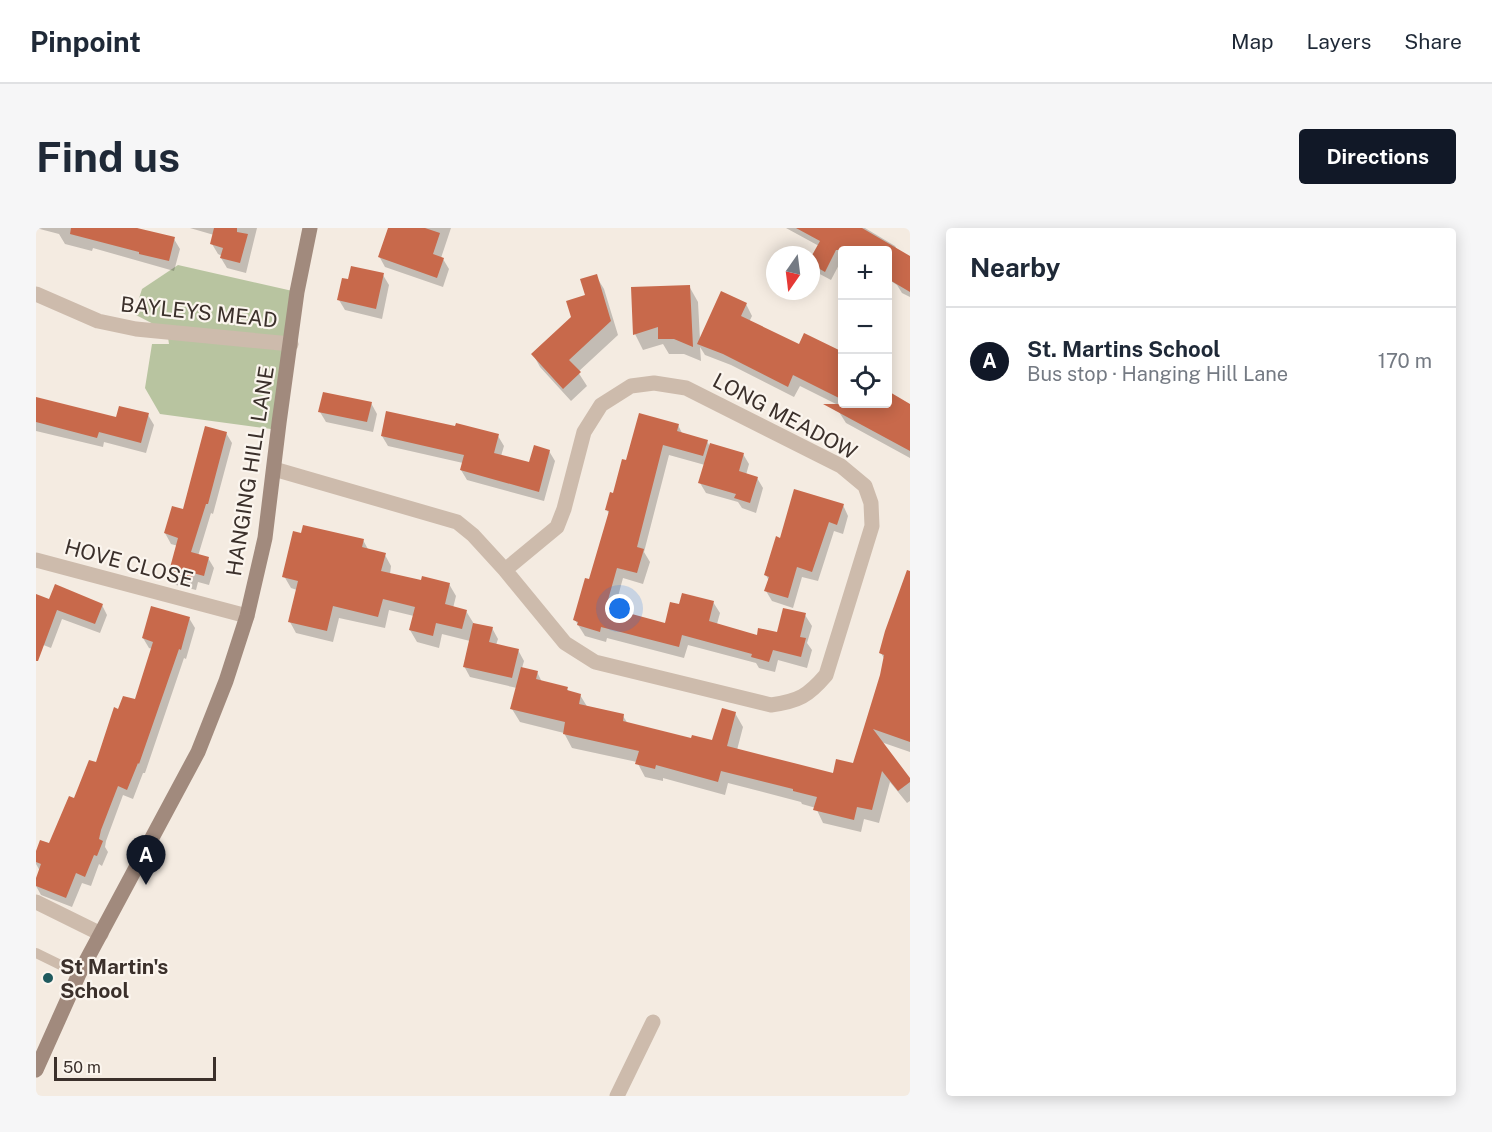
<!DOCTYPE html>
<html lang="en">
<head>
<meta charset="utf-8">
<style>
  body { margin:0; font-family:"Public Sans",sans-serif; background:#f6f6f7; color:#1f2937 }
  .controls { position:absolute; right:18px; top:18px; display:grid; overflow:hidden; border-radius:6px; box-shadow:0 3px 15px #0003 }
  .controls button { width:54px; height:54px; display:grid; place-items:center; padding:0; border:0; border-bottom:2px solid #e0e1e3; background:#fff; color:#1f2937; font:30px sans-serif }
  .compass { position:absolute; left:730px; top:18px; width:54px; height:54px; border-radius:50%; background:#fff; box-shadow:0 3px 15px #0003; rotate:194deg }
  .scale { position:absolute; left:18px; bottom:15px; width:162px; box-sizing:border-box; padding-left:6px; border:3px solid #3b302b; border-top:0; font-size:16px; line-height:21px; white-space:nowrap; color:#3b302b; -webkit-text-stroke:4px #fbf5ee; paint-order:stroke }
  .you { position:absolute; left:584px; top:381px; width:21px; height:21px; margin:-15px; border:4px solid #fff; border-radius:50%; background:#1a73e8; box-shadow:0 0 0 9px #1a73e833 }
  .badge { display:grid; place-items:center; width:39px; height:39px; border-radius:50%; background:#111827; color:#fff; font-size:20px; font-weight:700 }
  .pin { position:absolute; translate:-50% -50px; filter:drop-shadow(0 2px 3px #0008) }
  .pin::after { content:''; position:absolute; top:32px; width:21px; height:18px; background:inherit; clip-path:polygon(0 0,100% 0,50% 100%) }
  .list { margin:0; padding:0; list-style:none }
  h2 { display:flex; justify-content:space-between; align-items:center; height:78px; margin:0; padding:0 24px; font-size:26px }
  h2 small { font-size:20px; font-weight:400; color:#747a83 }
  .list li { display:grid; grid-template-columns:39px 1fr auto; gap:18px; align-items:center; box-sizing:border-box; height:108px; padding:0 24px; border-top:2px solid #e0e1e3 }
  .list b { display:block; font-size:22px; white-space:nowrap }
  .list p { margin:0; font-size:20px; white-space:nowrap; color:#747a83 }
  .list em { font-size:20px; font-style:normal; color:#747a83 }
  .icon { flex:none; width:33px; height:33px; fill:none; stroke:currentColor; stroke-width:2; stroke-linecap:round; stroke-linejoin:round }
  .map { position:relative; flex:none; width:874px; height:868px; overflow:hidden; border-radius:6px }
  header { display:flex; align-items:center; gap:36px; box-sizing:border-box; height:84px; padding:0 30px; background:#fff; border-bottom:2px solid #e0e1e3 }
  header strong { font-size:28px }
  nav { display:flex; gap:33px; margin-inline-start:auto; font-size:21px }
  .intro { display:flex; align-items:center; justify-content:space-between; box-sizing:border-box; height:144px; padding:0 36px }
  h1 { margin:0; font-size:42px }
  .button { padding:15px 27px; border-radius:6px; background:#111827; color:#fff; font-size:21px; font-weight:700 }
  main { display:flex; gap:36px; padding:0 36px }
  aside { flex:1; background:#fff; border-radius:6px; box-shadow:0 3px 15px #0003 }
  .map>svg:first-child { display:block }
  .green { fill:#b8c4a0 }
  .shadow { fill:#0003 }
  .building { fill:#c8694b }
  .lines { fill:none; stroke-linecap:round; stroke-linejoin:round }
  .lane { stroke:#cdbbac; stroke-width:10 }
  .street { stroke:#cdbbac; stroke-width:15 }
  .secondary { stroke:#a18a7d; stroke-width:15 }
  .poi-dot { fill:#1f5a5e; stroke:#fbf5ee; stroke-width:2 }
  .labels { text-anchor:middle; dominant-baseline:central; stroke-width:4.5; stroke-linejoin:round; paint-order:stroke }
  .street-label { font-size:21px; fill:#3b302b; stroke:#fbf5ee }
  .poi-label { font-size:21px; font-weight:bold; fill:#3b302b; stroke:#fbf5ee; text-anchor:start }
</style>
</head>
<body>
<header>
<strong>Pinpoint</strong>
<nav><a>Map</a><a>Layers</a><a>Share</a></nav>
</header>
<div class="intro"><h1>Find us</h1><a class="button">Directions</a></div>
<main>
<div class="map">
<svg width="874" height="868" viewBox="0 0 874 868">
  <rect width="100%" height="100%" fill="#f4ebe1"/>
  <polygon class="green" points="142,37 261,64 243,202 124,186 109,160 116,116 133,116 131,103 98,86 106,61"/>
  <g class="shadow">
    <polygon points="0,0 101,0 103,2 138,11 144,21 138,43 57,20 56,23 29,16 23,6"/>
    <polygon points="154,0 221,0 210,45 191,40 185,30 186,28 182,26 176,16 178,7"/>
    <polygon points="354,0 415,0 405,30 407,31 413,41 407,59 349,39 343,28"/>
    <polygon points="750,0 829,0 859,18 862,23 874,31 874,69 866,65 861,57 852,51 852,22 806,22 806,31 795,52 780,44 775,36 783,18"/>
    <polygon points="347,47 353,57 346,91 309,82 303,72"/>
    <polygon points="560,48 568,61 582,107 542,144 551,158 535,173 504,139 497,126 537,89 551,68"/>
    <polygon points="653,58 662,74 664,112 710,76 716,88 713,94 806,140 806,176 852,176 852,164 874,177 874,230 810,195 803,184 806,179 764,158 758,169 695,137 669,127 664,119 665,133 648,126 633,126 627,116 607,122 599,106"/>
    <polygon points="0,171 81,191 112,187 118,197 110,225 68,214 67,219 0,203"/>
    <polygon points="335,175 341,186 337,204 290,194 284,184"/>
    <polygon points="642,197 647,207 671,213 674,219 707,226 713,236 710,247 721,250 727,260 720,285 706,280 702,274 670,265 664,255 669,237 633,227 608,324 614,334 607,356 587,350 578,383 630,397 645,378 677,374 684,385 681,396 722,409 742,406 769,387 776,398 771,415 776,422 771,440 742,432 739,444 723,440 720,435 652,417 648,430 571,410 570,414 549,408 539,392 554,353 573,286 571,282 591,233"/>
    <polygon points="190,205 196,215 177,286 175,285 162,328 172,330 178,340 173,357 162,354 160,362 140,357 134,347 142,318 135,316 129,305 148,283"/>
    <polygon points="346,208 462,208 468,218 465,228 494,236 513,223 519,233 508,273 431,252 425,242 427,235 352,218"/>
    <polygon points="807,277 812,288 807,306 798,303 782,353 766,349 757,380 736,373 730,363 733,353 730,347 745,312"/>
    <polygon points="327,312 333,323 349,327 355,338 354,346 386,354 413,356 420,368 417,380 430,383 438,396 456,400 462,411 460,417 482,422 488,433 486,440 501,444 506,454 531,460 533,465 544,467 552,480 587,488 592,496 656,512 677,514 699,485 707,499 701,522 798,547 818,537 849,432 845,425 874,373 874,524 845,514 874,552 874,573 871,575 854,554 843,595 828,591 825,604 787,595 780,580 766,576 765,574 692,555 689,567 627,550 627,553 609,549 601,534 536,520 528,505 484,494 476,481 481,460 434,449 428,438 434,413 406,406 403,420 381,414 374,402 378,388 353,382 349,400 303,390 297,414 260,405 254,394 261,362 255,360 248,348"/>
    <polygon points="14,373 66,377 71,387 64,405 26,391 15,420 0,414 0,375"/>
    <polygon points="153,390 159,400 150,431 148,430 109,545 107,545 97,571 87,567 70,613 69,619 72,624 66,638 63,636 55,658 46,655 36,679 5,667 0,658 4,643 0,636 0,627 14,617 61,536 83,483 99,473 116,421 113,420 107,410"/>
  </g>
  <g class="building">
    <polygon points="35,0 101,0 139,9 133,33 103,26 103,24 34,6"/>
    <polygon points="178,0 201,0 201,4 212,6 204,35 184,30 187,20 174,16"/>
    <polygon points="352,0 389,0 404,5 397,26 408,30 401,50 342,29"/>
    <polygon points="760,0 826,0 874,28 874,64 852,51 852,22 800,22 789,44 775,36 775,29 784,13"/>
    <polygon points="315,38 348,45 340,81 301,72 306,50 312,51"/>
    <polygon points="561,46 575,93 533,132 545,144 527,161 495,126 535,89 530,73 549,67 544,51"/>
    <polygon points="654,57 657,119 638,111 622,111 622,99 597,107 595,59"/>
    <polygon points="685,63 711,75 705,88 763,116 768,105 807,124 807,172 757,147 752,159 687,126 661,116"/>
    <polygon points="852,163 874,176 874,223 787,176 852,176"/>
    <polygon points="287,164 336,174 331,194 282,184"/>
    <polygon points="0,169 80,189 83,178 113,185 105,215 63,204 61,210 0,194"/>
    <polygon points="350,183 419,198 420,195 463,206 458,225 493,234 498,217 514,222 503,264 424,242 428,227 345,208"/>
    <polygon points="603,185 643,196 641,203 672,212 667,228 627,217 601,319 608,321 601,345 581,340 570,379 629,395 634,374 643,376 646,365 678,373 673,393 721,407 722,400 741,404 747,380 770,385 764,409 770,410 765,429 737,422 733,434 715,429 716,426 646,407 643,419 565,399 564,404 541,397 542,394 537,392 549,350 553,351 573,283 569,282 574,264 577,265 586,231 590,232"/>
    <polygon points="169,198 191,204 172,276 170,276 155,324 173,329 168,348 157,345 155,353 132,347 142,310 128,305 136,278 147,281"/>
    <polygon points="674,215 708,225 703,243 722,249 714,275 698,270 700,266 662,255"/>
    <polygon points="758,261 808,276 801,297 793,294 776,344 761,339 752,370 728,363 733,349 728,347 740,308 744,310"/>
    <polygon points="267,297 328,311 326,319 350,325 345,343 385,352 386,348 414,355 409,376 431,382 426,401 400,395 397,408 373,402 379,379 347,371 342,389 297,378 291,403 252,394 262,353 246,349 257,303 265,305"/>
    <polygon points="871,342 874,343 874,514 837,501 874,550 874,554 862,563 846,543 836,582 821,579 818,592 777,582 781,569 757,563 757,561 685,543 682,554 620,537 619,541 599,536 603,523 527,506 529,494 474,481 485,439 502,443 500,451 532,459 531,462 545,466 543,476 588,486 587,493 655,510 656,507 676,512 686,480 700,484 691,518 797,545 800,531 817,535 844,447 848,427 843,425 849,403"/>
    <polygon points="19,356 67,376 59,396 21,382 2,433 0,433 0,366 13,371"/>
    <polygon points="115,378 154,389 145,422 143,421 103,536 102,535 91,562 82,558 65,602 63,611 67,613 61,628 58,627 49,649 40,645 30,670 0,658 0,650 5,636 0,634 0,623 4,612 13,615 33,568 38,570 53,532 60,534 78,479 82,481 87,468 99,471 117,414 106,410"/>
    <polygon points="437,395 457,399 453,414 483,421 476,450 427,439"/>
  </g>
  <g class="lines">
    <polyline class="lane" points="0,725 43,746"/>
    <g class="street">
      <polyline points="0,66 62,93 100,101 255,116"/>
      <path d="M238,241L421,294L437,307L469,342L529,415L559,434L735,477C763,473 772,468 790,447L836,298L835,275L829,258L805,238L650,160L618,155L595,158L565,177L548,204L528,281L521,299L469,342"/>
      <polyline points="0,332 211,388"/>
      <polyline points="0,674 65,706"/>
      <polyline points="581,868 617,794"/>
    </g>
    <polyline class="secondary" points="0,842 43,746 162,524 190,453 211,388 229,310 243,195 261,64 274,0"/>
  </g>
  <circle class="poi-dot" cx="12" cy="750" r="6"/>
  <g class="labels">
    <g class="street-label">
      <text transform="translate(163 84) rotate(6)">BAYLEYS MEAD</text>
      <text transform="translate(749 188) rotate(28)">LONG MEADOW</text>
      <text transform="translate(214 243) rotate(-81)">HANGING HILL LANE</text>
      <text transform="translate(93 335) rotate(15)">HOVE CLOSE</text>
    </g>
    <g class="poi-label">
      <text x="24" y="738">St Martin's<tspan x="24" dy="24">School</tspan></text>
    </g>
  </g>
</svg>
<div class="controls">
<button>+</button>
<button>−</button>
<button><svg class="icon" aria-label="locate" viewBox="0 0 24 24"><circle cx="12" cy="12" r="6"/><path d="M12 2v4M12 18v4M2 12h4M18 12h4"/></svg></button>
</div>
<svg class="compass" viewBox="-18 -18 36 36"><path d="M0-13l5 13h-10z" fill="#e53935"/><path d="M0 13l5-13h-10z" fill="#747a83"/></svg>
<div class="scale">50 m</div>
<div class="you"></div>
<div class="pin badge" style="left:110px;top:657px">A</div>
</div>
<aside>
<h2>Nearby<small></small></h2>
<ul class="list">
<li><span class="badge">A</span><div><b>St. Martins School</b><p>Bus stop · Hanging Hill Lane</p></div><em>170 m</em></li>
</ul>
</aside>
</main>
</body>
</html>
